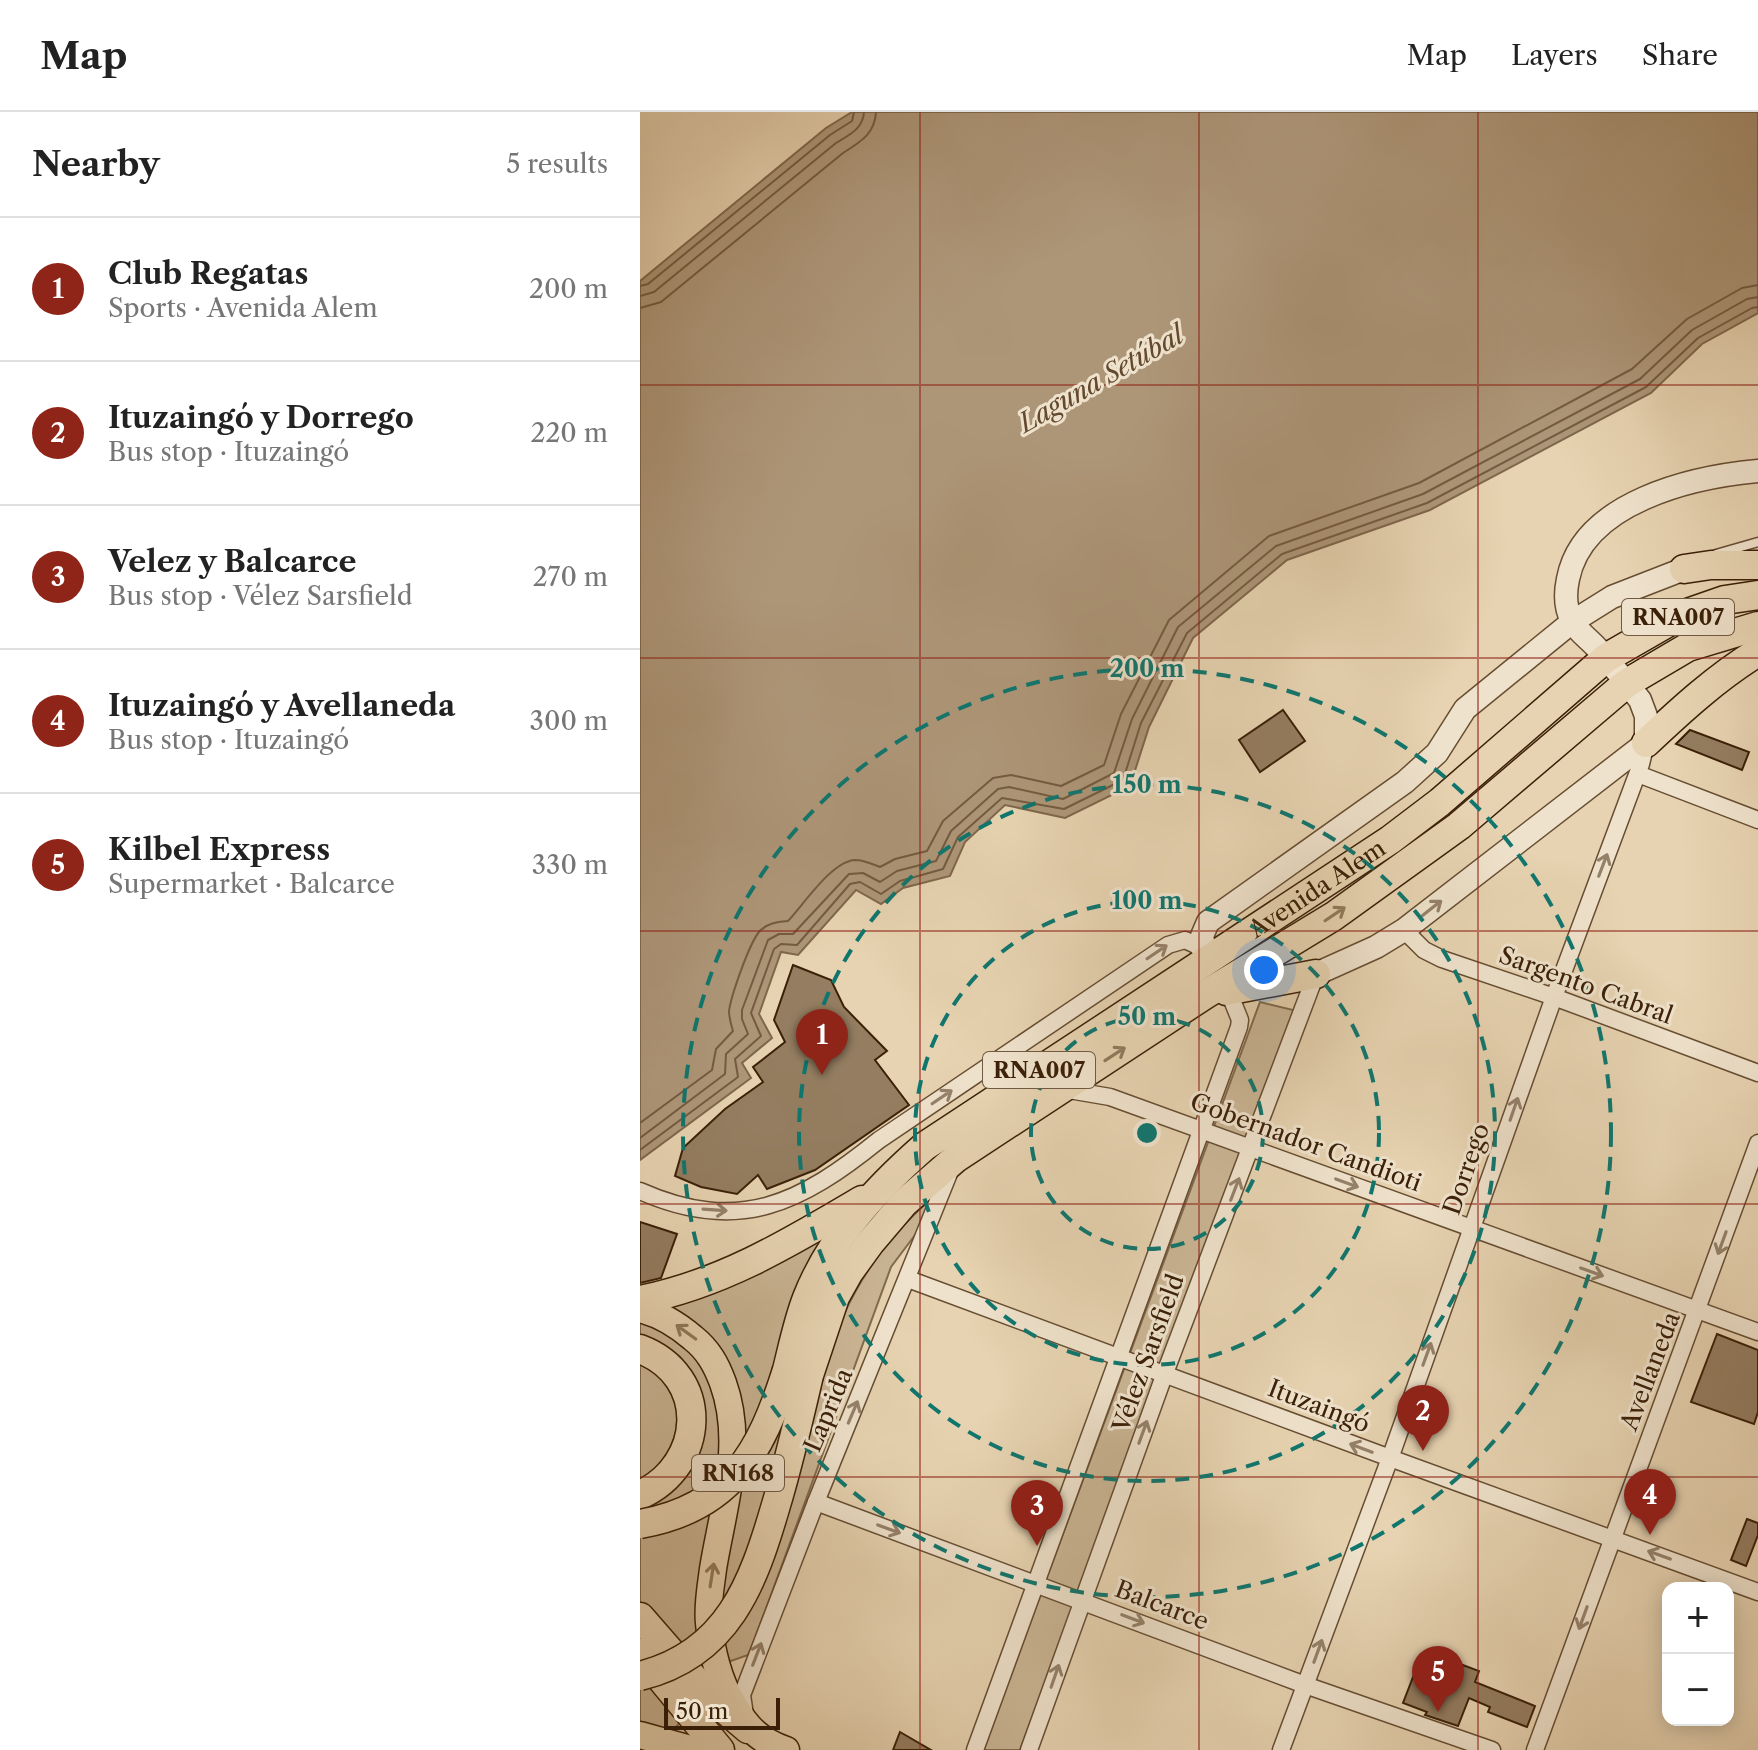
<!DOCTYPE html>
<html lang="en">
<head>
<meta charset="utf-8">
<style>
  body { margin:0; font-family:"Libre Caslon Text",serif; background:#f2f2f2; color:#222 }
  .controls { position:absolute; right:24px; bottom:24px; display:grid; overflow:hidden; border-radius:16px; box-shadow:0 4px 20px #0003 }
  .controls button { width:72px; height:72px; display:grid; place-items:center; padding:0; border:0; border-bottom:2px solid #e0e0e0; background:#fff; color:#222; font:40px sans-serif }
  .scale { position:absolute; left:24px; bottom:20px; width:116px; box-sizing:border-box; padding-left:8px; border:4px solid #3b2008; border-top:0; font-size:22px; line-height:28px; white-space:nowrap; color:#3b2008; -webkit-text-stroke:6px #efe2cc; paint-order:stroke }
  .you { position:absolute; left:624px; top:858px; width:28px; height:28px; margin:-20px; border:6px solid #fff; border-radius:50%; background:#1a73e8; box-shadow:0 0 0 12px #1a73e833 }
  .badge { display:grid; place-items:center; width:52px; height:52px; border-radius:50%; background:#8f2418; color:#fff; font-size:26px; font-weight:700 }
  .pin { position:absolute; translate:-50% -66px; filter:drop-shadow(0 2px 4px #0008) }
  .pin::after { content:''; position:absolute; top:42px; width:28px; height:24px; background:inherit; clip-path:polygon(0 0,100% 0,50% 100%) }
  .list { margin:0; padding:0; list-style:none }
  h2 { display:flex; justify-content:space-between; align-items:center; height:104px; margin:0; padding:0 32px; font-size:34px }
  h2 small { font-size:26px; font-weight:400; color:#767676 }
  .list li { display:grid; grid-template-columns:52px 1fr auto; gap:24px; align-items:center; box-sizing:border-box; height:144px; padding:0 32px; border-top:2px solid #e0e0e0 }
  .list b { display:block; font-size:30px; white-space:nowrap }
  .list p { margin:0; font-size:26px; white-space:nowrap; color:#767676 }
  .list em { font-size:26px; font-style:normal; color:#767676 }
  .map { position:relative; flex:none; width:1118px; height:1638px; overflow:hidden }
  header { display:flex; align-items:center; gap:48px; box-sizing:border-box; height:112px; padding:0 40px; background:#fff; border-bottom:2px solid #e0e0e0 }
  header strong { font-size:38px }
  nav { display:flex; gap:44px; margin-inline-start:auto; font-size:28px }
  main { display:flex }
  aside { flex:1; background:#fff }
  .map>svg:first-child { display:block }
  .green { fill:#cab594; stroke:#826a4e; stroke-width:2 }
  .water { fill:#ad9678; stroke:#7f674b; stroke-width:2 }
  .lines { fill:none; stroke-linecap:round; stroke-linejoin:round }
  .shore { stroke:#745b40; stroke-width:2 }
  .building { fill:#947d60; stroke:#3b2008; stroke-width:2 }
  .service-casing { stroke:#664d32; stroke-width:11 }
  .minor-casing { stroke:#664d32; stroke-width:19 }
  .tertiary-casing { stroke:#664d32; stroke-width:25 }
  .primary-casing { stroke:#3b2008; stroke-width:29 }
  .trunk-casing { stroke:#3b2008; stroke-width:31 }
  .service { stroke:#efe2cc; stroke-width:8 }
  .minor { stroke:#efe2cc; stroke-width:16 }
  .tertiary { stroke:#efe2cc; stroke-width:22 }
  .primary { stroke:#e7d3b1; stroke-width:26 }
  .trunk { stroke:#e7d3b1; stroke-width:28 }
  .trunk-bridge-casing { stroke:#3b2008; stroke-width:31; stroke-linecap:butt }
  .trunk-bridge { stroke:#e7d3b1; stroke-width:28 }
  .oneway { stroke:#95816a }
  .oneway2 { stroke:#917a5c }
  .grid { fill:none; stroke:#8f2418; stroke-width:2; stroke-opacity:0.55 }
  .ring { fill:none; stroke:#0f766e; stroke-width:4; stroke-dasharray:14 10 }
  .labels { text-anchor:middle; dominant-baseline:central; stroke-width:6; stroke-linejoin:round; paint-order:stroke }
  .shield { fill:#efe2cc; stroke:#715a43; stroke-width:2 }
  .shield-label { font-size:22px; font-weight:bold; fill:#3b2008 }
  .street-label { font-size:24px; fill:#3b2008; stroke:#efe2cc }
  .water-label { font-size:26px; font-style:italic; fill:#63492f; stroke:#efe2cc }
  .centre { fill:#0f766e; stroke:#efe2cc; stroke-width:4 }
  .ring-label { font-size:24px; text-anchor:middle; font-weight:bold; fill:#0f766e; stroke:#efe2cc; stroke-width:6; stroke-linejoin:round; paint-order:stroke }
</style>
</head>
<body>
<header>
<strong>Map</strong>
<nav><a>Map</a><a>Layers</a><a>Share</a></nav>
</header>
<main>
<aside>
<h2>Nearby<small>5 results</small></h2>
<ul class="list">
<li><span class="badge">1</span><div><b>Club Regatas</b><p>Sports · Avenida Alem</p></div><em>200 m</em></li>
<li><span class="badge">2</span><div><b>Ituzaingó y Dorrego</b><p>Bus stop · Ituzaingó</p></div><em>220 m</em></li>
<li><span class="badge">3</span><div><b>Velez y Balcarce</b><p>Bus stop · Vélez Sarsfield</p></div><em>270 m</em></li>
<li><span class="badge">4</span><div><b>Ituzaingó y Avellaneda</b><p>Bus stop · Ituzaingó</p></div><em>300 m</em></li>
<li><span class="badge">5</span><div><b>Kilbel Express</b><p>Supermarket · Balcarce</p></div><em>330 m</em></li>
</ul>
</aside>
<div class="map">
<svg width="1118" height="1638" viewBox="0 0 1118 1638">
  <rect width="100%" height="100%" fill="#e7d3b1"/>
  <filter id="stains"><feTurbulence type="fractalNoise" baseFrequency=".0025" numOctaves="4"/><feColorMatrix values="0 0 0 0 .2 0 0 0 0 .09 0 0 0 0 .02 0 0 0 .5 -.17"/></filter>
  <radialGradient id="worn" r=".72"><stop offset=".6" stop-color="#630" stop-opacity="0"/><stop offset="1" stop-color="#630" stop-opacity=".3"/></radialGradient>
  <g class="green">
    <polygon points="620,890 657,899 380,1638 343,1638"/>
    <path d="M292,1086L284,1111L251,1155L112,1535L108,1543L91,1549L85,1545L78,1513L102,1311L22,1192L199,1113L203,1204C226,1155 251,1122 292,1086Z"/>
    <path d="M0,1205L54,1237L81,1289L76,1574L29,1622L0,1614V1249C41,1272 49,1316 19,1352L39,1372L53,1351L51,1262L40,1245L22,1233L0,1224Z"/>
  </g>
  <polygon class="water" points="212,0 1118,0 1118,201 1062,232 1011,281 790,398 647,448 553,526 509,615 490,674 425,706 365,693 325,730 310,764 263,776 241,792 216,778 158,843 141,840 119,902 132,926 102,951 111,966 0,1048 0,169 186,16"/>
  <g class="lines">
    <g class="shore">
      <polyline points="0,174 8,172 190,23 212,9 214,0"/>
      <path d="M0,184L14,180L196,31C209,23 223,17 224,0"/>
      <path d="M0,196L21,190L203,41C220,30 235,22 236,0"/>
      <path d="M0,1011L72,958L76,937L93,919C91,912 89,906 89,899C91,884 109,832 119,820C127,811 137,810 148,809C164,792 192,749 215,748C224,748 232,752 240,755L255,747L287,739L303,709L353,666L371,663L421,674L464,653L481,602L529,508L629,424L779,371L992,257L1047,207L1102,176L1118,173"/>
      <polyline points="0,1026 85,962 86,942 108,922 102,907 102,898 128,828 139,822 153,822 209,762 223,761 240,770 257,759 296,749 311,719 358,677 369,675 423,687 474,661 492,607 538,515 636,434 783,382 1000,267 1052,218 1107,187 1118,185"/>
      <polyline points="0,1038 98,965 95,947 121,924 111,901 134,837 141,832 157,833 210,772 220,770 241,782 260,769 303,757 318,725 362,686 424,697 483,668 501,611 547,521 642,442 787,391 1006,275 1058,226 1112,196 1118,195"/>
    </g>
  </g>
  <g class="building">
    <polygon points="643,598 665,629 620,660 599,628"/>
    <polygon points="1050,618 1109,640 1102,658 1036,632"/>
    <polygon points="153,853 191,868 204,895 247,939 235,948 269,993 175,1058 127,1077 118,1063 97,1082 61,1075 35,1064 43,1036 85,997 123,970 113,955 145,930 134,908"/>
    <polygon points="0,1110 37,1122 21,1166 0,1171"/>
    <polygon points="1077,1222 1118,1238 1118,1300 1114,1312 1051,1290"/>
    <polygon points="1107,1407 1118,1411 1118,1423 1106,1454 1091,1448"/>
    <polygon points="780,1547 804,1556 807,1547 839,1559 835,1570 895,1594 887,1615 848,1600 850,1595 829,1586 818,1614 785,1603 787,1600 763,1591"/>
    <polygon points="260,1620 291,1638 253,1638"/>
  </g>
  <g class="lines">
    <defs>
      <polyline id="service" points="1076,442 1118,430"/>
      <g id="minor">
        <polyline points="998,662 1118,708"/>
        <polyline points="764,818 784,838 802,847 914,885 1118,961"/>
        <polyline points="423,977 470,985 1118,1220"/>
        <path d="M0,1079C99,1123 161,1091 239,1028L528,833L545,828L556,833L567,844"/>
        <polyline points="268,1167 750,1346 1118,1480"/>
        <polyline points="176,1390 665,1573 852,1638"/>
        <polyline points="105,1603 102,1583 176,1390 310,1059"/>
        <polyline points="335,1638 599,915 600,908 586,873"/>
        <polyline points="389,1638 525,1261 676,862"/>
        <polyline points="641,1638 753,1338 914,885 1001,652 1006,631"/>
        <polyline points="895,1638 1118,1031"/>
      </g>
      <g id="tertiary">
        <polyline points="565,839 562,824 568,810 765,670 797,641 825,597 932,510 972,485 1044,457"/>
        <path d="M676,862L736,835L764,818L1006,631V604L1000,588C986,570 972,553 957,536C949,527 937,519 932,509C925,496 925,481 928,467C943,390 1052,365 1118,359"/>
      </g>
      <g id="primary">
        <path d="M0,1197C20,1202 38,1213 53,1226C68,1238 76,1252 83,1271C105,1332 83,1395 73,1457C71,1474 67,1493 69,1511C71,1538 79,1569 93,1592C107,1616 120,1629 146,1638"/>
        <polyline points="0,1623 54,1638"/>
      </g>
      <g id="trunk">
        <polyline points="1044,457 1071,453 1118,453"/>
        <path d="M1006,631C1041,598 1077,565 1118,540"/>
        <polyline points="586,879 676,862"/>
        <path d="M0,1188C82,1172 151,1130 222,1088"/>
        <path d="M0,1237C71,1264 66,1353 0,1383"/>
        <path id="s1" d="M147,1258C153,1234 158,1209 167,1186C191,1125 237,1076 285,1034L750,728L800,690L966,546L1039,504L1085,488L1118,483"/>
        <polyline points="169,1263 195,1185 209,1160 230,1131 264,1091 316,1046 566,882 694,804 819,714 987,571 1048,535 1118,514"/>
        <polyline points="0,1505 68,1583 108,1617"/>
        <polyline points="0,1541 80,1638"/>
      </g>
    </defs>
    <use href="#service" class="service-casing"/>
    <use href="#minor" class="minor-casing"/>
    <use href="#tertiary" class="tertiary-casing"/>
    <use href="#primary" class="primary-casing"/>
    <use href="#trunk" class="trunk-casing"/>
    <use href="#service" class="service"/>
    <use href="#minor" class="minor"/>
    <use href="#tertiary" class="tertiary"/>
    <use href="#primary" class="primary"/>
    <use href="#trunk" class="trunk"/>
    <defs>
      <g id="trunk-bridge">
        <path d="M0,1412C91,1396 121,1340 147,1258"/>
        <path d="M0,1564C88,1542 113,1472 136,1393C149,1350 159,1306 169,1263"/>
      </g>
    </defs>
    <use href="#trunk-bridge" class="trunk-bridge-casing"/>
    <use href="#trunk-bridge" class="trunk-bridge"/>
  </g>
  <defs><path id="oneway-shaft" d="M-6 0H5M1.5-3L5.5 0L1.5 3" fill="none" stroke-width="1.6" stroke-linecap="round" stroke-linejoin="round" transform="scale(2)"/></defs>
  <g class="oneway">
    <use href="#oneway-shaft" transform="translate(963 753) rotate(-69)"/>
    <use href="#oneway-shaft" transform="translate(792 796) rotate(-38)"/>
    <use href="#oneway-shaft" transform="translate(517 840) rotate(-34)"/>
    <use href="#oneway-shaft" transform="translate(302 985) rotate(-34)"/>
    <use href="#oneway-shaft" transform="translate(874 997) rotate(-71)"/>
    <use href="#oneway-shaft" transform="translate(707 1071) rotate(20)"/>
    <use href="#oneway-shaft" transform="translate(595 1077) rotate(-69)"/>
    <use href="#oneway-shaft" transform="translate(75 1098) rotate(4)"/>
    <use href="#oneway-shaft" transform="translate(1082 1131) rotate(110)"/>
    <use href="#oneway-shaft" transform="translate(952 1160) rotate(20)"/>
    <use href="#oneway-shaft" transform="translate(787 1242) rotate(-70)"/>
    <use href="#oneway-shaft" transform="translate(213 1300) rotate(-67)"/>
    <use href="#oneway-shaft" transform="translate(503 1320) rotate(-70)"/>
    <use href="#oneway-shaft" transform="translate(721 1336) rotate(-159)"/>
    <use href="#oneway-shaft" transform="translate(249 1417) rotate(20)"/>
    <use href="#oneway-shaft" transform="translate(1019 1443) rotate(-160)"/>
    <use href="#oneway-shaft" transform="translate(943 1506) rotate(110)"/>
    <use href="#oneway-shaft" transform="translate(493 1507) rotate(21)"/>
    <use href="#oneway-shaft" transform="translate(678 1539) rotate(-70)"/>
    <use href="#oneway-shaft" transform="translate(117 1542) rotate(-69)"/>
    <use href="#oneway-shaft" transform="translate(415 1564) rotate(-71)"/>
  </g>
  <g class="oneway2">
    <use href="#oneway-shaft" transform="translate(695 802) rotate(-34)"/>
    <use href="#oneway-shaft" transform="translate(475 942) rotate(-33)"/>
    <use href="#oneway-shaft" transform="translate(46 1220) rotate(-144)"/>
    <use href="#oneway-shaft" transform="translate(72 1463) rotate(-81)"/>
  </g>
  <path class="grid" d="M280,0V1638M559,0V1638M838,0V1638M0,273H1118M0,546H1118M0,819H1118M0,1092H1118M0,1365H1118"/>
  <g class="ring">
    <circle cx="507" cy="1021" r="116"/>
    <circle cx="507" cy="1021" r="232"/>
    <circle cx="507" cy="1021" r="348"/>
    <circle cx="507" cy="1021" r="464"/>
  </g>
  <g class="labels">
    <g class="shield">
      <rect x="982" y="487" width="112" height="36" rx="6"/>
      <rect x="343" y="940" width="112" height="36" rx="6"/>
      <rect x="52" y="1343" width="92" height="36" rx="6"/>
    </g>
    <g class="shield-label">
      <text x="1038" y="505">RNA007</text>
      <text x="399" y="958">RNA007</text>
      <text x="98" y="1361">RN168</text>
    </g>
    <g class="street-label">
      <text stroke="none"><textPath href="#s1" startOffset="738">Avenida Alem</textPath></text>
      <text transform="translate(946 873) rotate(20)">Sargento Cabral</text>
      <text transform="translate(666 1030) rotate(20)">Gobernador Candioti</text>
      <text transform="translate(826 1057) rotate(-71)">Dorrego</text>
      <text transform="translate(508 1241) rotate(-70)">Vélez Sarsfield</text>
      <text transform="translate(1010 1259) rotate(-69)">Avellaneda</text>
      <text transform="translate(679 1294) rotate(21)">Ituzaingó</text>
      <text transform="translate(188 1298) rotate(-67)">Laprida</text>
      <text transform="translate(522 1493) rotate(21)">Balcarce</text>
    </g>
    <g class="water-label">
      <text transform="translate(461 267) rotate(-30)">Laguna Setúbal</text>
    </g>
  </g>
  <circle cx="507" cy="1021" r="12" class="centre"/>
  <g class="ring-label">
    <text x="507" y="565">200 m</text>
    <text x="507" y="681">150 m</text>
    <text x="507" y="797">100 m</text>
    <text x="507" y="913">50 m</text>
  </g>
  <rect width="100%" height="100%" filter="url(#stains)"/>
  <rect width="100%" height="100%" fill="url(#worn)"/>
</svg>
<div class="controls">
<button>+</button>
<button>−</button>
</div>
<div class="scale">50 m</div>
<div class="you"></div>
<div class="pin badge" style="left:182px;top:963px">1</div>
<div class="pin badge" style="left:783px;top:1339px">2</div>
<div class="pin badge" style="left:397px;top:1434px">3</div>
<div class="pin badge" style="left:1010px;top:1423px">4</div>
<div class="pin badge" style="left:798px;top:1600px">5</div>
</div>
</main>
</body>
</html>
